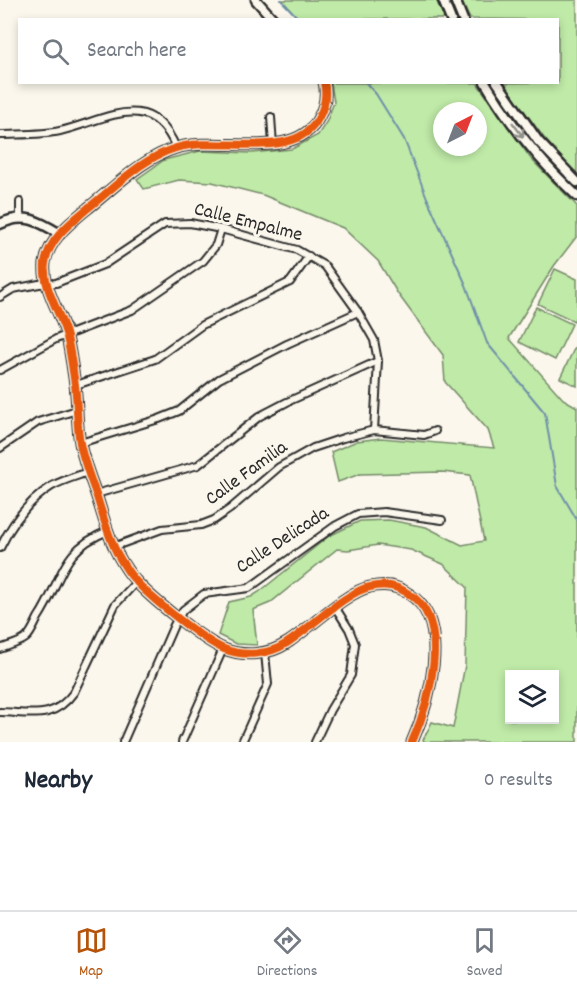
<!DOCTYPE html>
<html lang="en">
<head>
<meta charset="utf-8">
<style>
  body { margin:0; font-family:Dekko,sans-serif; background:#f2f2f3; color:#1f2937 }
  .controls { position:absolute; right:18px; bottom:18px; display:grid; overflow:hidden; border-radius:0px; box-shadow:0 3px 9px #0003 }
  .controls button { width:54px; height:54px; display:grid; place-items:center; padding:0; border:0; border-bottom:2px solid #e0e1e3; background:#fff; color:#1f2937; font:30px sans-serif }
  .compass { position:absolute; left:433px; top:102px; width:54px; height:54px; border-radius:50%; background:#fff; box-shadow:0 3px 9px #0003; rotate:42deg }
  .list { margin:0; padding:0; list-style:none }
  h2 { display:flex; justify-content:space-between; align-items:center; height:78px; margin:0; padding:0 24px; font-size:26px }
  h2 small { font-size:20px; font-weight:400; color:#747a83 }
  .icon { flex:none; width:33px; height:33px; fill:none; stroke:currentColor; stroke-width:2; stroke-linecap:round; stroke-linejoin:round }
  .map { position:relative; flex:none; width:577px; height:742px; overflow:hidden }
  .search { position:absolute; background:#fff; box-shadow:0 3px 9px #0003; left:18px; right:18px; top:18px; height:66px; display:flex; align-items:center; gap:15px; box-sizing:border-box; padding:0 21px; border-radius:0px; color:#747a83; font-size:22px }
  .sheet { height:168px; background:#fff }
  nav { display:flex; justify-content:space-around; align-items:center; box-sizing:border-box; height:84px; border-top:2px solid #e0e1e3; background:#fff; font-size:16px; color:#747a83 }
  nav a { display:grid; justify-items:center; gap:3px }
  nav .on { color:#b45309 }
  .map>svg:first-child { display:block }
  .green { fill:#bfeaa7; stroke:#758a69; stroke-width:1.5; fill-rule:evenodd }
  .lines { fill:none; stroke-linecap:round; stroke-linejoin:round }
  .stream { stroke:#7090a9; stroke-width:2 }
  .street-casing { stroke:#2b2b2b; stroke-width:10 }
  .secondary-casing { stroke:#2b2b2b; stroke-width:13 }
  .street { stroke:#fbf7ec; stroke-width:6 }
  .secondary { stroke:#fbf7ec; stroke-width:8 }
  .cycleway-casing { stroke:#fbf7ec; stroke-width:11 }
  .cycleway { stroke:#e8590c; stroke-width:8 }
  .oneway { stroke:#93918c }
  .labels { text-anchor:middle; dominant-baseline:central; stroke-width:6; stroke-linejoin:round; paint-order:stroke }
  .street-label { font-size:20px; fill:#2b2b2b; stroke:#fbf7ec }
</style>
</head>
<body>
<div class="map">
<svg width="577" height="742" viewBox="0 0 577 742">
  <rect width="100%" height="100%" fill="#fbf7ec"/>
  <filter id="ink" filterUnits="userSpaceOnUse"><feTurbulence type="fractalNoise" baseFrequency=".0167" numOctaves="2"/><feDisplacementMap in="SourceGraphic" scale="12" xChannelSelector="R" yChannelSelector="G"/><feConvolveMatrix kernelMatrix="1 2 1 2 8 2 1 2 1" color-interpolation-filters="sRGB"/></filter>
  <g filter="url(#ink)">
    <g class="green">
      <polygon points="282,0 436,0 445,19 299,19"/>
      <polygon points="461,0 577,0 577,175 544,138 504,83 558,82 558,20 470,19"/>
      <path d="M331,83H477L531,159L577,206V236L554,266L509,338L563,399L577,407V742H425L423,740L432,722L453,728L465,665L467,587L443,564L411,550L378,545L348,550L337,549L270,603L253,610L257,645L236,644L218,635L229,602L251,597L259,592L329,536L360,521L389,520L426,527L462,545L484,541L470,475L442,472L360,474L338,482L331,452L357,441L381,438L494,448L488,430L445,382L443,355L398,294L378,261L343,228L263,195L212,182L179,180L144,189L137,179L164,160L200,151L252,153L292,149L318,135L327,121L334,102ZM442,111H478V147H442ZM510,674H554V720H510Z"/>
      <polygon points="555,269 577,279 577,314 574,321 538,304"/>
      <polygon points="536,307 572,324 555,360 519,342"/>
      <polygon points="577,343 577,386 560,378"/>
    </g>
    <g class="lines">
      <g class="stream">
        <polyline points="281,0 300,20"/>
        <polyline points="365,82 376,94 404,139 427,198 466,285 487,343 545,413 557,486 577,520"/>
      </g>
      <defs>
        <g id="street">
          <polyline points="271,117 273,145"/>
          <path d="M0,135C20,134 41,135 60,131C104,121 151,87 176,148"/>
          <polyline points="20,217 20,202"/>
          <polyline points="0,297 13,289 39,284 56,283 105,264 165,224 190,223 221,229 297,250 325,266 358,312 374,340 378,361 374,430"/>
          <polyline points="0,370 56,339 132,310 203,261 216,245 221,229"/>
          <polyline points="76,385 155,359 202,325 290,282 309,256"/>
          <polyline points="80,443 159,419 179,411 219,379 287,344 358,312"/>
          <polyline points="0,448 38,422 77,410"/>
          <polyline points="96,494 198,465 260,416 287,402 378,361"/>
          <polyline points="113,547 162,529 201,525 214,520 230,509 279,467 313,448 343,438 374,430 424,435 435,431"/>
          <path d="M0,548C12,523 28,501 52,486C63,480 77,476 88,472"/>
          <path d="M0,649C7,646 20,643 26,638C31,634 35,624 38,618C63,580 59,550 108,531"/>
          <path d="M0,712C32,713 53,721 74,692L115,605L136,582"/>
          <polyline points="123,742 174,625 183,610 204,594 249,588 335,526 358,514 384,512 442,520"/>
          <polyline points="182,742 223,649"/>
          <polyline points="242,742 268,684 265,653"/>
          <polyline points="315,742 330,710 351,675 355,644 349,629 335,607"/>
        </g>
        <g id="secondary">
          <polyline points="256,0 274,20"/>
          <polyline points="443,0 451,20"/>
          <polyline points="455,0 463,20"/>
          <path d="M324,82C327,95 325,106 319,117C297,163 218,135 176,148C142,158 115,187 88,208C70,223 49,239 45,263C42,288 61,313 67,337C70,350 72,364 74,378C78,399 76,422 80,443C83,460 90,477 96,494C103,515 108,537 118,555C123,564 128,573 135,580C149,597 204,641 224,649C244,657 269,655 287,643C308,630 347,591 370,587C385,584 396,585 409,594C453,621 429,704 412,742"/>
          <path d="M485,82C510,124 541,163 577,196"/>
          <polyline points="497,82 538,141 577,182"/>
          <path d="M0,224C24,212 39,221 60,234"/>
        </g>
      </defs>
      <use href="#street" class="street-casing"/>
      <use href="#secondary" class="secondary-casing"/>
      <use href="#street" class="street"/>
      <use href="#secondary" class="secondary"/>
      <defs>
        <path id="cycleway" d="M324,82C327,95 325,106 319,117C297,163 218,135 176,148C142,158 115,187 88,208C70,223 49,239 45,263C42,288 61,313 67,337C70,350 72,364 74,378C78,399 76,422 80,443C83,460 90,477 96,494C103,515 108,537 118,555C123,564 128,573 135,580C149,597 204,641 224,649C244,657 269,655 287,643C308,630 347,591 370,587C385,584 396,585 409,594C453,621 429,704 412,742"/>
      </defs>
      <use href="#cycleway" class="cycleway-casing"/>
      <use href="#cycleway" class="cycleway"/>
    </g>
    <defs><path id="oneway-shaft" d="M-6 0H5M1.5-3L5.5 0L1.5 3" fill="none" stroke-width="1.6" stroke-linecap="round" stroke-linejoin="round" transform="scale(1.5)"/></defs>
    <use class="oneway" href="#oneway-shaft" transform="translate(518 130) rotate(53)"/>
  </g>
  <g class="labels">
    <g class="street-label">
      <text transform="translate(248 223) rotate(14)">Calle Empalme</text>
      <text transform="translate(247 474) rotate(-36)">Calle Familia</text>
      <text transform="translate(283 541) rotate(-33)">Calle Delicada</text>
    </g>
  </g>
</svg>
<div class="controls">
<button><svg class="icon" aria-label="layers" viewBox="0 0 24 24"><path d="M12 4l9 5-9 5-9-5zM3 14l9 5 9-5"/></svg></button>
</div>
<svg class="compass" viewBox="-18 -18 36 36"><path d="M0-13l5 13h-10z" fill="#e53935"/><path d="M0 13l5-13h-10z" fill="#747a83"/></svg>
<div class="search"><svg class="icon" aria-label="search" viewBox="0 0 24 24"><circle cx="10" cy="10" r="6"/><path d="M15 15l6 6"/></svg>Search here</div>
</div>
<section class="sheet">
<h2>Nearby<small>0 results</small></h2>
<ul class="list">
</ul>
</section>
<nav>
<a class="on"><svg class="icon" aria-label="map" viewBox="0 0 24 24"><path d="M3 6l6-2 6 2 6-2v14l-6 2-6-2-6 2zM9 4v14M15 6v14"/></svg>Map</a>
<a><svg class="icon" aria-label="directions" viewBox="0 0 24 24"><path d="M12 3l9 9-9 9-9-9zM9 14v-3h6M13 9l2 2-2 2"/></svg>Directions</a>
<a><svg class="icon" aria-label="saved" viewBox="0 0 24 24"><path d="M7 4h10v16l-5-4-5 4z"/></svg>Saved</a>
</nav>
</body>
</html>
